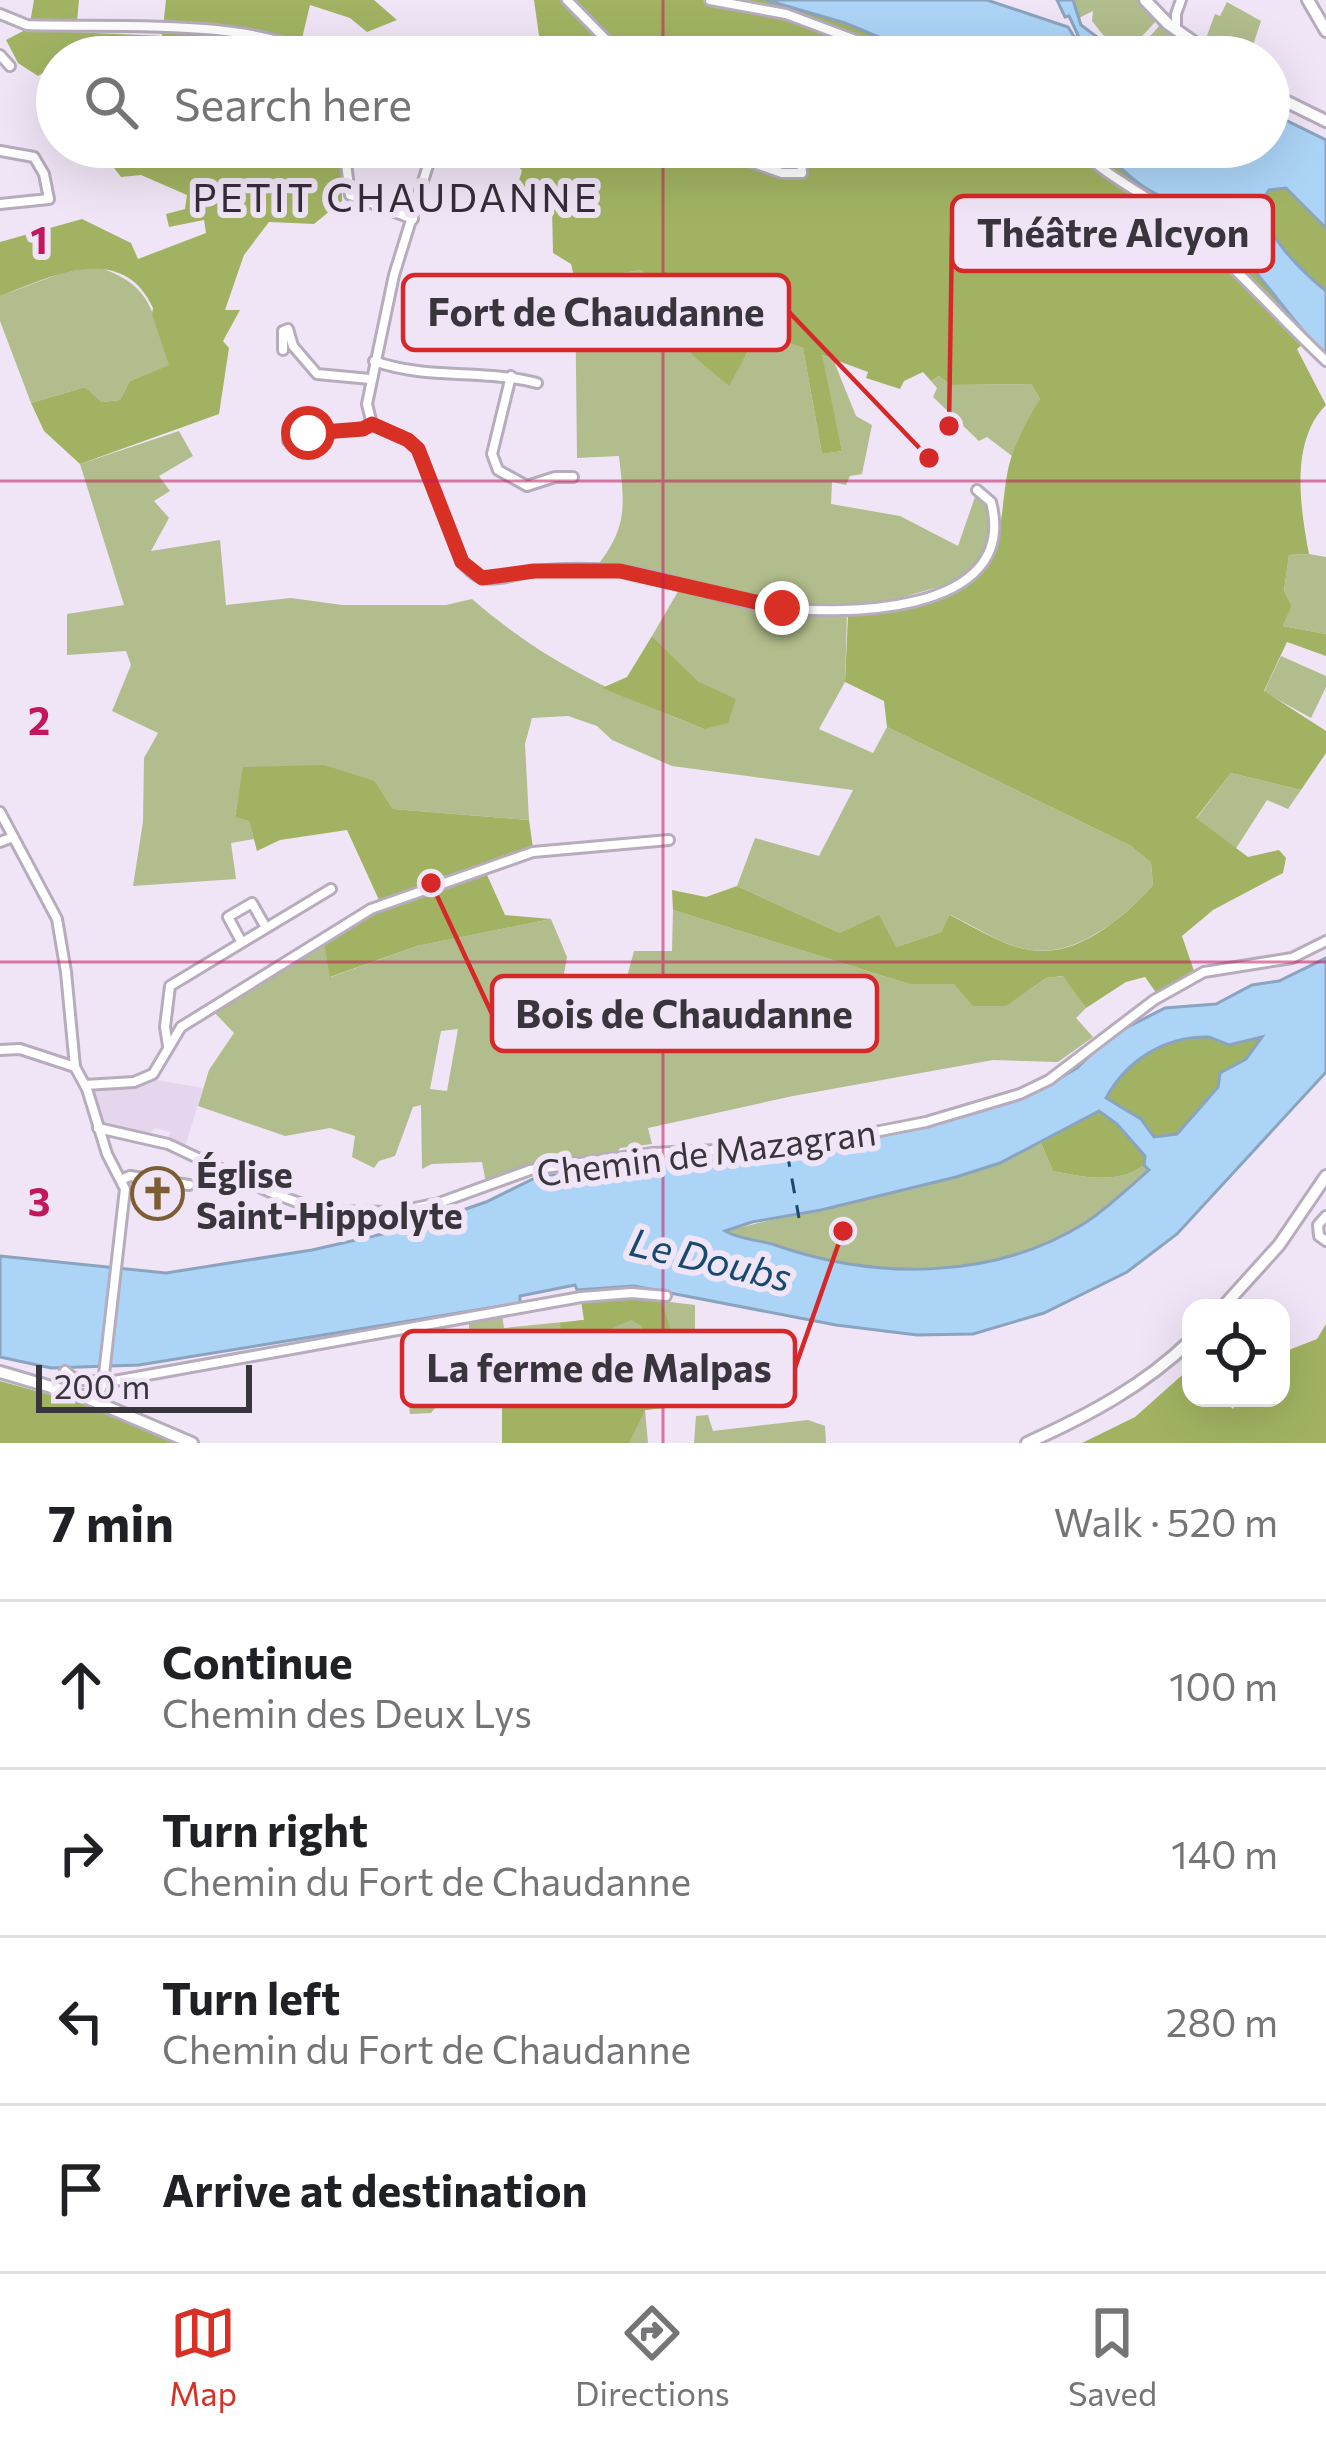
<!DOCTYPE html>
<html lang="en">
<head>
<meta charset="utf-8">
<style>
  body { margin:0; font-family:Commissioner,sans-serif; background:#f2f2f2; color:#202124 }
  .controls { position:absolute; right:36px; bottom:36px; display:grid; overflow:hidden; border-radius:24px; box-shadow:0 12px 48px #0002 }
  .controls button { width:108px; height:108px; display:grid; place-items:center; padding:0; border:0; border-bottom:3px solid #e0e0e0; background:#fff; color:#202124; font:60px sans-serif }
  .scale { position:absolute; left:36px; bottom:30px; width:216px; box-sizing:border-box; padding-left:12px; border:6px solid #39353c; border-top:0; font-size:33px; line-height:42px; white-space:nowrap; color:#39353c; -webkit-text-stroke:9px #f0e5f6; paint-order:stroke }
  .stop { position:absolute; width:36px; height:36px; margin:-27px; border:9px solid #d93025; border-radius:50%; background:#fff }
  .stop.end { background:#d93025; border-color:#fff; box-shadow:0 3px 12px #0008 }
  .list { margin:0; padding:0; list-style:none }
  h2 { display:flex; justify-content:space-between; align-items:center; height:156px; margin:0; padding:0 48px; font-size:51px }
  h2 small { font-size:39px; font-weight:400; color:#757577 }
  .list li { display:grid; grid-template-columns:78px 1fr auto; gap:36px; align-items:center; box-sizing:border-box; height:168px; padding:0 48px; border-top:3px solid #e0e0e0 }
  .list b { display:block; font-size:45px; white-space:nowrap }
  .list p { margin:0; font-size:39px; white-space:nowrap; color:#757577 }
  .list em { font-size:39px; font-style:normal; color:#757577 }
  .icon { flex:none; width:66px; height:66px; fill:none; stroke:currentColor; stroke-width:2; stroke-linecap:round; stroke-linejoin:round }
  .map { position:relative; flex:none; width:1326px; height:1443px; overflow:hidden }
  .search { position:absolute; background:#fff; box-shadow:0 12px 48px #0002; left:36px; right:36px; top:36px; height:132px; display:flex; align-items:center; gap:30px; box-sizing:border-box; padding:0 42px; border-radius:66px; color:#757577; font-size:45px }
  .sheet { height:828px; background:#fff }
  nav { display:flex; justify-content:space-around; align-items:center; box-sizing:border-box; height:168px; border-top:3px solid #e0e0e0; background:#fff; font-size:33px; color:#757577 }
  nav a { display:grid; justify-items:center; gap:6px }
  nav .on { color:#d93025 }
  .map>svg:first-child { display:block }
  .built { fill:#e5d6ee }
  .green { fill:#b1bd8c; fill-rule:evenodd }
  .forest { fill:#a1b362 }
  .water { fill:#acd4f7; stroke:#8aa4bf; stroke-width:3; fill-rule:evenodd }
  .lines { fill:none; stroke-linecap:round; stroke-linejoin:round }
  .ferry { stroke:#184a70; stroke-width:3; stroke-dasharray:15 12; stroke-linecap:butt }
  .minor-casing { stroke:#b6acbc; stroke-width:14 }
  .secondary-casing { stroke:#b6acbc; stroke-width:16 }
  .minor { stroke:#fff; stroke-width:8 }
  .secondary { stroke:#fff; stroke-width:10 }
  .route { stroke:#d93025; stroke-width:15 }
  .grid { fill:none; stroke:#c2185b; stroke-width:3; stroke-opacity:0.55 }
  .labels { text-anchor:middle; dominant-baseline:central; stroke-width:12; stroke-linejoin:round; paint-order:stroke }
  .street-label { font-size:36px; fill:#39353c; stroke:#f0e5f6 }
  .poi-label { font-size:36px; font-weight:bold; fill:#39353c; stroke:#f0e5f6; text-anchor:start }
  .neighbourhood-label { font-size:39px; letter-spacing:3px; fill:#352d3a; stroke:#f0e5f6 }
  .water-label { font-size:39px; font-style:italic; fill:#184a70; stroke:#f0e5f6 }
  .grid-label { font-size:39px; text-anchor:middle; font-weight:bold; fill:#c2185b; stroke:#f0e5f6; stroke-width:12; stroke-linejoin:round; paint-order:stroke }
  .leader { fill:none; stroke:#d62828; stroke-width:4.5 }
  .callout-dot { fill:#d62828; stroke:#f0e5f6; stroke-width:4.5 }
  .callout { fill:#f0e5f6; stroke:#d62828; stroke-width:4.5 }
  .callout-label { font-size:39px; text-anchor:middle; font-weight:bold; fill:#39353c }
</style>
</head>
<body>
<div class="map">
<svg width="1326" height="1443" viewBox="0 0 1326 1443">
  <rect width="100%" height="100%" fill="#f0e5f6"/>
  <polygon class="built" points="156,1080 203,1088 186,1144 168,1140 170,1132 155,1128 148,1135 107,1125 100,1119 94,1093 97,1088 135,1087"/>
  <g class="green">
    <polygon points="1073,0 1137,0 1157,20 1131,48 1103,35 1092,21 1093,11 1077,19"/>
    <polygon points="1227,2 1261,21 1249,57 1227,57 1205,41 1215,14 1220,16"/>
    <polygon points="1161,24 1206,57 1161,57 1145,50 1144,43"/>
    <path d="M95,266C156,286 150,311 170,365L130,381L120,400L102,402L85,387L31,403L0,321V296L59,274Z"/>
    <path d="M641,270L658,285L728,385L752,345L734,343L727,320L803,348L822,454L842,451L821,355L833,359L856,416L872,425L862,474L850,476L846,485L832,482L831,504L900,516L958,546L976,494C994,509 992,533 983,553C972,580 948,584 924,591C870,608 817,615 760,606C705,596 654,571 598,565C629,524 624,504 619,456L577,458L575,281Z"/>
    <polygon points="939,376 950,385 1031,384 1040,399 1012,456 987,437 979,441 933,397 937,388 931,381"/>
    <path d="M179,431L193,456L159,476L170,491L154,501L169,518L151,551L220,540L226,605L291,598L342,605H446L472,599C547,664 614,693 704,729L699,682L652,636L680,588L763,610L847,615L845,682L819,729L873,753L887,727L1131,846L1151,863L1153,885C1123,918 1078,957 1030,950C1004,946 975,927 951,915L941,932L896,947L840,933L737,886L755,838L819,856L853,790L672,766L612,740L597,726L568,716L532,718L525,744L529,820L393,809L375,781L244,767L235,816L249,821L254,839L231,843L236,879L133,886L143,822L144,758L158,733L112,711L131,665L126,651L67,655V614L124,605L80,464Z"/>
    <polygon points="1309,554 1326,557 1326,634 1283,626 1292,606 1284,591 1289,555"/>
    <polygon points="1281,656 1326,676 1326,687 1311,718 1264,692"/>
    <polygon points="1231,773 1301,790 1288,809 1267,800 1235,850 1196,819"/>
    <path d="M673,910L909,984H954L1007,1006L1046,978L1064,976L1086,1008L1076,1018L1093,1037L1058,1062L993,1060L793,1096L648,1128L652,1144L620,1148L615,1155L530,1166L486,1183L482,1162L432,1164L422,1169L421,1105L413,1107L395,1156L379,1161L374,1168L352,1157L355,1136L330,1128L285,1136L198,1106L209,1070L234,1033L214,1012L324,943L331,977L417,946L551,919L567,957L557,1013L573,1014L577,994H610L602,1013L605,1025L615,1022L634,951H672ZM458,1029L447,1091L430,1089L441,1031Z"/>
    <path d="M1041,1143L1053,1171C1082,1177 1120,1185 1144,1165L1149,1170C1132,1184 1104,1211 1086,1222C999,1278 880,1282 785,1248C767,1242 740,1241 724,1231L956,1178Z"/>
    <polygon points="628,1297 695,1305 695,1403 645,1410 648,1443 502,1443 502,1404 435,1408 431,1413 410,1414 404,1368 423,1364 423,1361 469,1359 469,1320 502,1314 504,1328 583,1320"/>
    <polygon points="708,1415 713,1431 808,1420 825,1426 826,1443 694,1443 696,1416"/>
  </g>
  <g class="forest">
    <polygon points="34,0 79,0 77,22 30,23"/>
    <polygon points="166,0 374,0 397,20 367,32 350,18 310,5 299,51 308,57 57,57 57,64 38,76 18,63 6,40 25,30 162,36"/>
    <polygon points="534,0 766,0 845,23 927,57 542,57"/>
    <path d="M98,147H341L342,201L314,224L269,222L244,255L225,310H240L223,341L229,348L219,414L80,464L44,431L31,403L85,387L102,402L120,400L130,381L169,365L152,314L153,308C122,240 50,277 0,296V242L82,219L131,243L138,259L206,233L204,220L169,227L166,214L185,209L187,195L141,175L121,177Z"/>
    <path d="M504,147H1095L1145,188L1171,199L1210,225L1248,263L1309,339L1297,349L1326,405C1290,441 1300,507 1309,554L1289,555L1284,591L1292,606L1283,626L1326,634V656L1287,642L1264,691L1326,731V753L1301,790L1231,773L1196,818L1248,857L1279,850L1286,858L1283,873L1213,910L1182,936L1194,971L1157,994L1145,977L1126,982L1086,1008L1063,976L1046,978L1007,1006H973L954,984H909L673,910L672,890L706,897L737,886L840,933L879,915L896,947L941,932L950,915C974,927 1003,946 1030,950C1078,958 1123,918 1153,885L1151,863L1131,846L887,727L884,701L845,682L848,615C886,610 932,608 966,587C1009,561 998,500 1011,458C1018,438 1029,416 1040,399L1031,384L950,385L939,376L931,381L923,372L904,381L900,389L866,378L868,372L822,355L842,451L822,454L803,348L728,321L734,343L752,344L729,386C699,360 654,329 658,285L641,270L575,281L571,264L553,253L552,207L516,189L522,171Z"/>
    <path d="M1286,188L1326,228V291C1300,270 1267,237 1260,204L1268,190Z"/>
    <polygon points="652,636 699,682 736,699 728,723 704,729 602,688 627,677"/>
    <polygon points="324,765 375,781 393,809 529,820 533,848 483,866 505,915 551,919 417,946 330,977 324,943 379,900 347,830 280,840 257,851 249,821 235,817 243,767"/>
    <path d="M1205,1037L1229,1045L1264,1037L1246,1059L1220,1073L1218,1087L1177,1134L1154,1137L1141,1119L1106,1099C1127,1060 1163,1040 1205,1037Z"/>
    <path d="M1099,1111L1117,1124L1145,1156L1144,1165C1120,1185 1082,1177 1053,1171L1041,1143Z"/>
    <path d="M628,1297L661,1300L680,1359L688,1406L645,1410L629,1443H502V1405L475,1407L470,1360L512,1350L538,1397L604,1400L625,1378L643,1372L642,1326L631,1320C599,1333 590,1339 592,1375L584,1382L570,1377L560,1323L584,1320L581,1301Z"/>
    <polygon points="1326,1324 1326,1443 1082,1443 1135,1417 1189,1369 1191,1398 1221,1398 1233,1409 1239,1398 1281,1398 1281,1353 1317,1339"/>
    <polygon points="0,1381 101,1409 191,1443 0,1443"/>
  </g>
  <g class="water">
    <polygon points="766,0 987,0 1068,27 1075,38 1078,35 1069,16 1065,17 1057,0 1073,0 1081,25 1109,46 1136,57 927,57 845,23"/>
    <path d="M1269,112L1326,140V228L1286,188L1269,190L1260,204C1267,237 1300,270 1326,291V356C1296,326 1274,292 1246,261C1215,226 1186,211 1147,189C1128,178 1114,159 1095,147H1269Z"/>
    <path d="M1326,958V1072L1177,1234L1127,1272L1044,1313L973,1334L917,1335L836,1325L634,1286L577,1290L575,1285L520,1296V1303L139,1365L51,1368L0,1357V1256L166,1273L312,1250L413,1227L486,1202L537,1177L770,1156L919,1128L1035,1092L1077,1068L1110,1036L1165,1008L1216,1004L1252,985L1279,981ZM1209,1037L1229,1045L1262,1037L1246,1059L1220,1073L1218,1087L1177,1134L1154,1137L1141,1119L1106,1098C1127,1060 1165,1036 1209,1037ZM1099,1111L1117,1124L1145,1156L1144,1165L1149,1170C1132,1185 1104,1211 1085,1223C994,1280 877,1280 778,1246C762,1240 740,1240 725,1231L752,1222L821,1210L956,1177L1000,1163Z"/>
  </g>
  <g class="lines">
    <polyline class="ferry" points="787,1152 799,1218"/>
    <defs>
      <g id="minor">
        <polyline points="567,0 623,57"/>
        <polyline points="710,0 786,14 901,57"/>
        <path d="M0,14L27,25C106,28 250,17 317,57"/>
        <polyline points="1176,27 1176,14 1181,0"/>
        <polyline points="0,55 10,66"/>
        <polyline points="344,147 350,195 413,219"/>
        <path d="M440,147L429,162L394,275L367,404L372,424L408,440L418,449L462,561C468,569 474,576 483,578C498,581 515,574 529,572C558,568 592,568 621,571C671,576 716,599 765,606C835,616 1021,618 991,502L977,490"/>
        <polyline points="708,147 782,173 802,173 801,160 772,147"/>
        <path d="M1078,147C1107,178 1143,192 1176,218C1231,260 1276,314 1326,361"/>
        <polyline points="0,151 34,157 44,174 49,199 0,204"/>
        <polyline points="283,350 283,331 288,329 293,346 317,374 370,379"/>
        <path d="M374,361C426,380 484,369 537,383"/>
        <polyline points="511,376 492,454 498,470 527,486 555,477 573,477"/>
        <path d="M288,441C318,428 348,435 372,424"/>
        <polyline points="0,812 57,919 66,972 75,1067 87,1089 107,1154 125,1189 103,1383 96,1402"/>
        <polyline points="0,842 13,837"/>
        <polyline points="241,941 228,917 252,903 265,926"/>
        <polyline points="168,1046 165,1027 170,986 331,889"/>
        <polyline points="0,1050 20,1049 75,1067"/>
        <polyline points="85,1085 134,1082 153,1074 181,1027 371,909 533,852 669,840"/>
        <polyline points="98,1128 168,1144 272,1193 322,1211 395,1212 439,1203 530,1170 653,1153 803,1146 926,1122 1020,1094 1049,1080 1154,1000 1204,972 1292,958 1326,941"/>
        <polyline points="123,1179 130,1176 189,1185"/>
        <polyline points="1326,1216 1318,1225 1319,1236 1326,1241"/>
        <polyline points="65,1371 73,1378 103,1383 581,1297 632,1293 666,1296"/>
      </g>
      <g id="secondary">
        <polyline points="1145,0 1168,24 1215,57"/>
        <polyline points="1308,0 1326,31"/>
        <polyline points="1269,93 1326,121"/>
        <polyline points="1222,1308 1279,1245 1326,1176"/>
        <polyline points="0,1372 82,1396 192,1443"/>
        <path d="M1027,1443C1087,1416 1144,1386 1191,1340"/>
      </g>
    </defs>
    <use href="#minor" class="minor-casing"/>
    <use href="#secondary" class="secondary-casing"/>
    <use href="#minor" class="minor"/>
    <use href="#secondary" class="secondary"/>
  </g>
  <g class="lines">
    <polyline class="route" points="308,433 363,429 372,424 408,440 418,449 462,562 482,578 534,571 620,571 782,608"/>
  </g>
  <path class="grid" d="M663,0V57M663,147V1443M0,481H1326M0,962H1326"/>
  <defs>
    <symbol id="church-ring" viewBox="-11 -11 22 22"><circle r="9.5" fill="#f0e5f6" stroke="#7c5e32" stroke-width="1.5"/><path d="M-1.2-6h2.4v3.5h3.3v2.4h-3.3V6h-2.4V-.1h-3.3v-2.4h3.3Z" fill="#7c5e32"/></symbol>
  </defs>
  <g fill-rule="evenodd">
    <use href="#church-ring" x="128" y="1164" width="59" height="59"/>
  </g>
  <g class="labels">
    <g class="street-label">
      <text transform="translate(706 1151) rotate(-7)">Chemin de Mazagran</text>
    </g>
    <g class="poi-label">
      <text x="196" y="1173">Église<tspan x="196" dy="41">Saint-Hippolyte</tspan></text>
    </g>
    <g class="neighbourhood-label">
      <text x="396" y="196">PETIT CHAUDANNE</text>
    </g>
    <g class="water-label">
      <text transform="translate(711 1258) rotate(13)">Le Doubs</text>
    </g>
  </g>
  <g class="grid-label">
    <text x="39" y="254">1</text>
    <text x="39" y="735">2</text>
    <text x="39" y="1216">3</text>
  </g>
  <path class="leader" d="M949 426L952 233M929 458L789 312M431 883L492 1014M843 1231L795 1368"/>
  <g class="callout-dot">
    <circle cx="949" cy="426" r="12"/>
    <circle cx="929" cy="458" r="12"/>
    <circle cx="431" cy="883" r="12"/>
    <circle cx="843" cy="1231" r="12"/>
  </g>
  <g class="callout">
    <rect x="952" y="196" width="321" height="75" rx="12"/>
    <rect x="403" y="275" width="386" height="75" rx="12"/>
    <rect x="492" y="976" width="385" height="75" rx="12"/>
    <rect x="402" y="1331" width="393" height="75" rx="12"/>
  </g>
  <g class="callout-label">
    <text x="1113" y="247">Théâtre Alcyon</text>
    <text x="596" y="326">Fort de Chaudanne</text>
    <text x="684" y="1028">Bois de Chaudanne</text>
    <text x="599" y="1382">La ferme de Malpas</text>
  </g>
</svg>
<div class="controls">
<button><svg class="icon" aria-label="locate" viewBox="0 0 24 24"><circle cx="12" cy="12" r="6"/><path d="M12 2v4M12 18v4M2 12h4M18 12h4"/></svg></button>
</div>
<div class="scale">200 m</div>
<div class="stop" style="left:308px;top:433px"></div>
<div class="stop end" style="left:782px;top:608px"></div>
<div class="search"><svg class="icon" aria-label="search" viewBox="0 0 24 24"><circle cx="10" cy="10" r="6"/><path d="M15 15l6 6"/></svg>Search here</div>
</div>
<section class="sheet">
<h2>7 min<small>Walk · 520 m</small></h2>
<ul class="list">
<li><svg class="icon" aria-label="ahead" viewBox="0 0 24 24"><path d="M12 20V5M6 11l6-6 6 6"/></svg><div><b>Continue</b><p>Chemin des Deux Lys</p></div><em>100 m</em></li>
<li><svg class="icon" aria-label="right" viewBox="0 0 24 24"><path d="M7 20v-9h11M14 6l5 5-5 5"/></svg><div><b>Turn right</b><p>Chemin du Fort de Chaudanne</p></div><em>140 m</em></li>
<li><svg class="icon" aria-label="left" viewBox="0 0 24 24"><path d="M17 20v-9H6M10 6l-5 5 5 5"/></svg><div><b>Turn left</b><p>Chemin du Fort de Chaudanne</p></div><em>280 m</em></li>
<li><svg class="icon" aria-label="arrive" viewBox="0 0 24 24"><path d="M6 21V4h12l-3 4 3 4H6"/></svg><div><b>Arrive at destination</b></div></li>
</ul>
</section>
<nav>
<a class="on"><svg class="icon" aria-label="map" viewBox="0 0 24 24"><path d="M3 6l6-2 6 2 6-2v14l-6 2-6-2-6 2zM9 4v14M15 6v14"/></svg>Map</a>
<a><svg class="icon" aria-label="directions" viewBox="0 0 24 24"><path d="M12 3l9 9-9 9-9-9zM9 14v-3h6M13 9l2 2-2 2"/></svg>Directions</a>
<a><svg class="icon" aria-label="saved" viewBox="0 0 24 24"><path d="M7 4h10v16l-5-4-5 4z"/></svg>Saved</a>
</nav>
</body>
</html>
